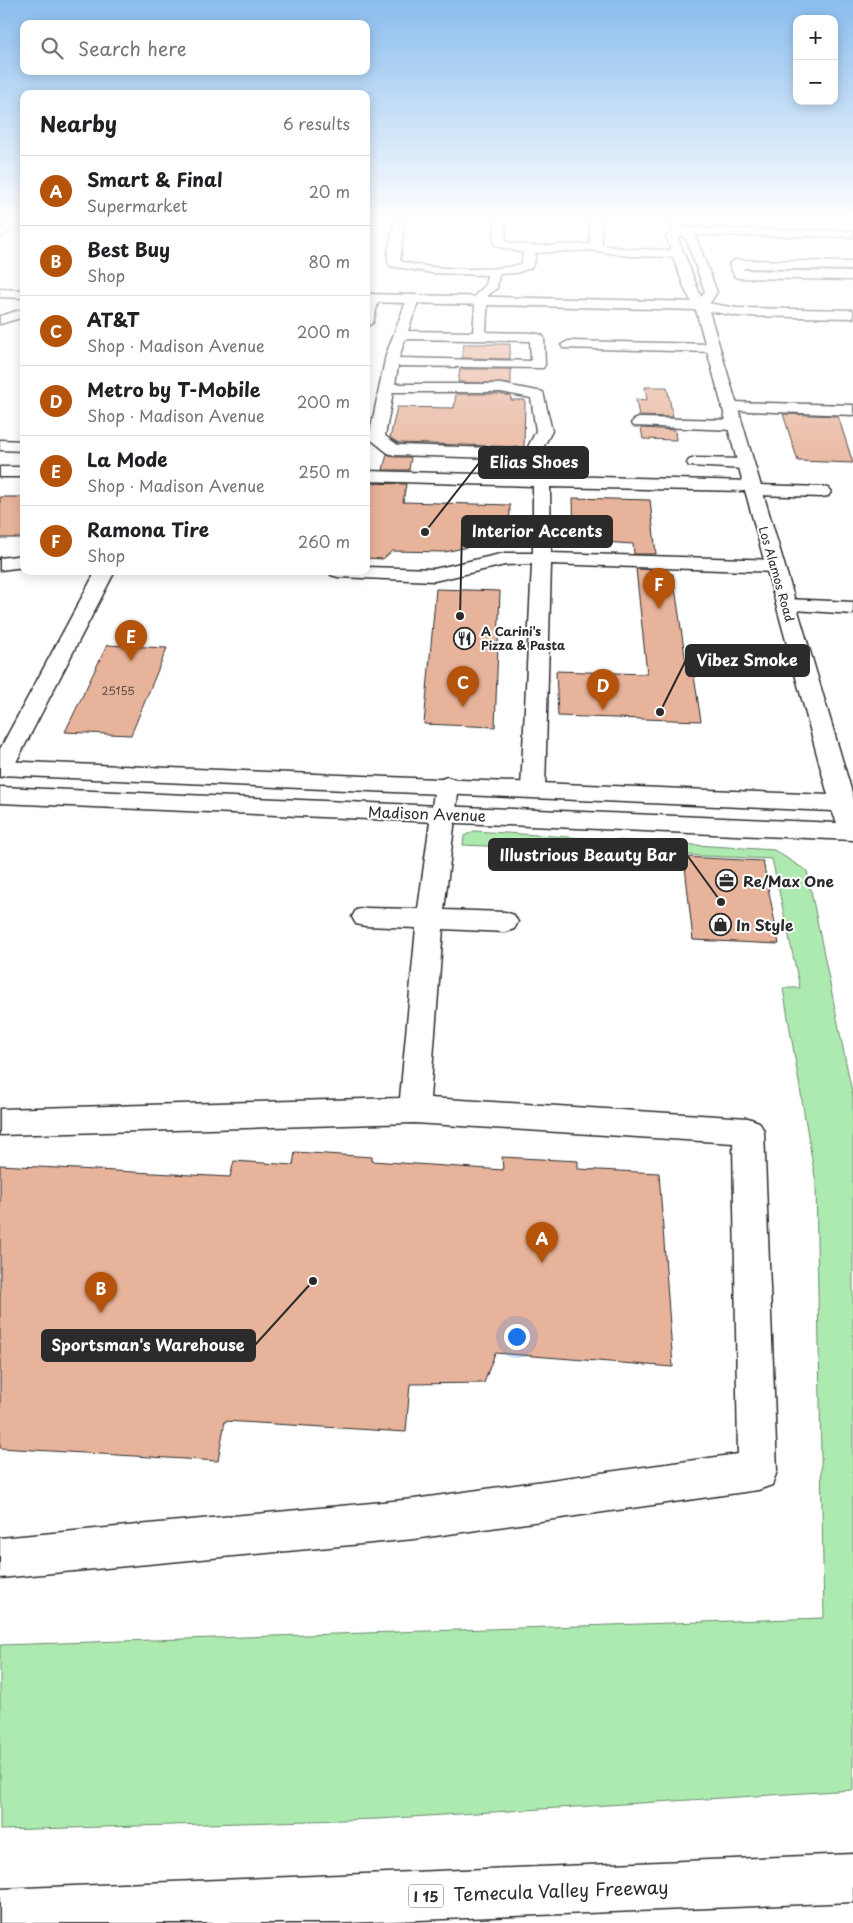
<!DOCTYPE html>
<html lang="en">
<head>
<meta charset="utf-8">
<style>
  body { margin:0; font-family:"Playpen Sans",sans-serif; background:#f6f6f6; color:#202124 }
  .controls { position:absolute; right:15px; top:15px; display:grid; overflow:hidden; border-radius:10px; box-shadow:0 2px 12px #0003 }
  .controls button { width:45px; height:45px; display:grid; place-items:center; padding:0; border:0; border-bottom:1px solid #e0e0e0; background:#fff; color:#202124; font:25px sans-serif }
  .you { position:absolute; left:516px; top:1336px; width:18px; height:18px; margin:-12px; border:4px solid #fff; border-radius:50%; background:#1a73e8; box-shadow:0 0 0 8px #1a73e833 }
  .badge { display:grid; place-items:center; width:32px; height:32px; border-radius:50%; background:#b45309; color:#fff; font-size:16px; font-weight:700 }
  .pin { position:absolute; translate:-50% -41px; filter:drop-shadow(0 1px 2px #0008) }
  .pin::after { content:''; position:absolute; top:26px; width:18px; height:15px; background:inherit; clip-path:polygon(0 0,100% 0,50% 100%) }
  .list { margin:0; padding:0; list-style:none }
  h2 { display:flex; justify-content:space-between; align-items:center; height:65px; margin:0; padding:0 20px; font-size:21px }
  h2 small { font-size:16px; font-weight:400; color:#757577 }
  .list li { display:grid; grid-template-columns:32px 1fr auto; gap:15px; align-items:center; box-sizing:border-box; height:70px; padding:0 20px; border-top:1px solid #e0e0e0 }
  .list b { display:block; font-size:19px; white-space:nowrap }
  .list p { margin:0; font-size:16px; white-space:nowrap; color:#757577 }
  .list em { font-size:16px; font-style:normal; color:#757577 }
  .icon { flex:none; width:28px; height:28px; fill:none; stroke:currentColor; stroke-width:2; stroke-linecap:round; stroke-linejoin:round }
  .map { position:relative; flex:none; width:853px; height:1923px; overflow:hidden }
  .search { position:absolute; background:#fff; box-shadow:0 2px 12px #0003; left:20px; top:20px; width:350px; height:55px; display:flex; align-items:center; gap:12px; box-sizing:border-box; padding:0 18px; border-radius:10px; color:#757577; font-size:19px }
  .panel { position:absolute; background:#fff; box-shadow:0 2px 12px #0003; left:20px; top:90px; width:350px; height:485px; border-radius:10px }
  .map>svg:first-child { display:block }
  .green { fill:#adeab0; stroke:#6c8a6e }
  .building { fill:#e8b39b; stroke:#2b2b2b }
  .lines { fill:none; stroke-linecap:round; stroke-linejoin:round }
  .minor-casing { stroke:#2b2b2b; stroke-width:3 }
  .major-casing { stroke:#2b2b2b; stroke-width:3 }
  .highway-casing { stroke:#2b2b2b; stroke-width:3 }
  .minor { fill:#fff; fill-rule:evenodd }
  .major { fill:#fff; fill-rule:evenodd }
  .highway { fill:#fff; fill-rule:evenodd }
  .labels { text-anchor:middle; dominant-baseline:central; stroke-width:4; stroke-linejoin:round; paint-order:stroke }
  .far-number-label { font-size:11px; fill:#5a4d47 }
  .far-street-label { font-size:12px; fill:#2b2b2b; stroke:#fff }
  .far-poi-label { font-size:12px; font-weight:bold; fill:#2b2b2b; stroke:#fff; text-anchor:start }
  .shield { fill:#fff; stroke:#6b6b6b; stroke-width:1 }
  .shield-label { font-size:14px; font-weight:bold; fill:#2b2b2b }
  .street-label { font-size:15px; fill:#2b2b2b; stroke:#fff }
  .poi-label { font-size:15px; font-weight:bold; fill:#2b2b2b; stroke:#fff; text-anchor:start }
  .near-street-label { font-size:18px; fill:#2b2b2b; stroke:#fff }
  .leader { fill:none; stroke:#2b2b2b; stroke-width:2 }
  .callout-dot { fill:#2b2b2b; stroke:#fff; stroke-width:2 }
  .callout { fill:#2b2b2b; stroke:#2b2b2b; stroke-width:2 }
  .callout-label { font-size:16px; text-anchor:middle; font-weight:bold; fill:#fff }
</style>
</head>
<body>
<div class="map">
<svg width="853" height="1923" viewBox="0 0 853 1923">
  <rect width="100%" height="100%" fill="#fff"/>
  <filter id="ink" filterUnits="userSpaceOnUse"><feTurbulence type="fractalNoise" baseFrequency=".02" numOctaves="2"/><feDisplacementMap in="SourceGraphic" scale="10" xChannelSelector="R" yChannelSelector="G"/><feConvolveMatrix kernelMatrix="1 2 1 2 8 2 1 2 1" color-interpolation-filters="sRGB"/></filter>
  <g filter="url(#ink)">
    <polygon class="green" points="474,831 774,850 807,871 853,1097 853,1790 378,1819 0,1830 0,1645 824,1618 816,1183 783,988 800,988 772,859 463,845 464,836"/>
    <g class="building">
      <polygon points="464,344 510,344 510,359 462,358"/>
      <polygon points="460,369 511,369 511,384 458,382"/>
      <polygon points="645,387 667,387 673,417 639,416 636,399 647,400"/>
      <polygon points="456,394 501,394 511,396 511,400 525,400 524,447 399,443 390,438 397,407 454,408"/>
      <polygon points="783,414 838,416 853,463 798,461"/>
      <polygon points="641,428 675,430 676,440 643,439"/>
      <polygon points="387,454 394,457 411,457 409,470 383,470"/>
      <polygon points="366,483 406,484 403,502 510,505 509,538 445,552 392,551 383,559 366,558"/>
      <rect x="0" y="497" width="24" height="41"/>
      <polygon points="573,498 650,500 656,554 634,554 633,544 603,542 574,536"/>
      <polygon points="636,569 657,570 658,574 673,574 688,676 694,676 701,721 558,716 556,671 647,674"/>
      <polygon points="436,589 500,591 495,727 424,724"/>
      <polygon points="107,645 167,648 131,735 65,732"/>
      <polygon points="684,857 763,861 779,944 693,940"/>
      <polygon points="295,1152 372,1157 372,1161 503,1170 502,1157 578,1161 578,1169 659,1173 673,1367 495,1353 484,1383 410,1384 406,1432 225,1421 218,1461 0,1448 0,1165 230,1177 234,1161 293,1165"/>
    </g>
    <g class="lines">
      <defs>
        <g id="minor">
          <polygon points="11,217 23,217 4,236 0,237 0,228"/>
          <path d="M395,217H405L400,261C423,269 500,273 522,263L523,253L496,246L494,244L495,217H505L506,242L534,246L590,244V217H600L602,245L629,249L671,250L666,237L674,230L670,217H681L684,228L853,231V237L695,235L717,292L706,309H696L686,292L673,257L629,256L591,250L535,253V260L531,268L516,273L499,274L497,288L488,295L486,332L533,333L542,335L544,338L545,365L543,368L398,366L395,384H501L543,392L552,431L538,457L532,459L394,455L388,453L369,438L386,355L407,299L413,295L419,299L408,331L473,332L476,294L485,286L487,275L432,273L390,266C383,253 395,232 395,217ZM681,236L686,239L705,292L701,297L678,238ZM405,339L530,341L531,361L399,358ZM393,392H501L531,398L536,431L527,449L398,445L385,436Z"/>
          <polygon points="735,260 853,262 853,270 743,268 744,270 853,272 853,280 739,278 735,277 729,264"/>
          <polygon points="373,294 379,298 373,323 366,327 366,299 369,295"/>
          <polygon points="24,309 24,317 0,324 0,316"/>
          <polygon points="568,341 712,344 719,348 712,352 563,348 561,345"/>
          <polygon points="729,402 853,405 853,415 724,410 721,407 724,404"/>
          <polygon points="639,418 734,420 739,422 742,425 739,428 734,430 634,426 631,423 634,420"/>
          <polygon points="0,440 24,441 24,451 0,450"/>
          <polygon points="695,458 745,459 751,461 753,464 751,467 745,469 689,466 687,463 689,460"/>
          <rect x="0" y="467" width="24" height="10"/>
          <polygon points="366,471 751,481 759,485 822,487 828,488 831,492 828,496 822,497 753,495 747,494 745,491 550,487 551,553 774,560 781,562 783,566 781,570 774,572 551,564 545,789 541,794 533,797 525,794 521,789 532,564 505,565 434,581 338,577 331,575 329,571 366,571 366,567 434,569 505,553 533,553 533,486 366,481"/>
          <polygon points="24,555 24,567 0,570 0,558"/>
          <polygon points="96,571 115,571 12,770 8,775 0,777 0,749"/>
          <polygon points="786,599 853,602 853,614 779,609 776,605 779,601"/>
          <polygon points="447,777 455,780 459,785 444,910 505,912 514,915 518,922 514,929 505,932 443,929 430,1098 748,1118 759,1122 764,1131 777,1471 772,1485 758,1490 414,1539 0,1578 0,1538 414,1499 738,1454 733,1143 414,1123 0,1135 0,1109 400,1098 416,928 365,926 356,924 352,917 356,910 365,908 418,909 435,785 439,780"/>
        </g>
        <g id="major">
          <polygon points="0,289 24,290 24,298 0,297"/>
          <polygon points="366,294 701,302 737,308 853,310 853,318 737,316 709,311 853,796 853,840 0,803 0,787 837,823 832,811 0,775 0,761 828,795 696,310 366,302"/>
        </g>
        <polygon id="highway" points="853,1854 853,1902 346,1923 0,1923 0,1889"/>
      </defs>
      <use href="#minor" class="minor-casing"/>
      <use href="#major" class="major-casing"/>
      <use href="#highway" class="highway-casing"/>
      <use href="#minor" class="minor"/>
      <use href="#major" class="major"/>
      <use href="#highway" class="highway"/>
    </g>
  </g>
  <linearGradient id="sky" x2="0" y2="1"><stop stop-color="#8abdee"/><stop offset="0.45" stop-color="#fff"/><stop offset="1" stop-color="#fff" stop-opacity="0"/></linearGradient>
  <rect width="853" height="487" fill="url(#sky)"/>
  <defs>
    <symbol id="restaurant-ring" viewBox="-11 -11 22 22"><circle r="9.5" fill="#fff" stroke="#2b2b2b" stroke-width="1.5"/><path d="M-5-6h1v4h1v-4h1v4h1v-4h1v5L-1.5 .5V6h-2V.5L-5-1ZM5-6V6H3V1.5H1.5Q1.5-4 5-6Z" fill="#2b2b2b"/></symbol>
    <symbol id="office-ring" viewBox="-11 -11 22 22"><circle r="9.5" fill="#fff" stroke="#2b2b2b" stroke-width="1.5"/><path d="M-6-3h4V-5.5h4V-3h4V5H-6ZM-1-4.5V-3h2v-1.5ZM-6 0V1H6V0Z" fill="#2b2b2b"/></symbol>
    <symbol id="shop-ring" viewBox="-11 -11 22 22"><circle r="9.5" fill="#fff" stroke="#2b2b2b" stroke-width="1.5"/><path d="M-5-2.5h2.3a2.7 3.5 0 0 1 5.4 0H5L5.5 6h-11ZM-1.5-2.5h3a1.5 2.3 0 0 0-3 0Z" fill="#2b2b2b"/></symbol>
  </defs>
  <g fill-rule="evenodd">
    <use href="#restaurant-ring" x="452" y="626" width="25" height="25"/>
    <use href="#office-ring" x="714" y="868" width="25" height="25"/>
    <use href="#shop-ring" x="708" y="912" width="25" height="25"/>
  </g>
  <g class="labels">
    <g class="far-number-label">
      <text x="118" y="690">25155</text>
    </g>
    <g class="far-street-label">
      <text transform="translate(777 574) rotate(74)">Los Alamos Road</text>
    </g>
    <g class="far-poi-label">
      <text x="481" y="631">A Carini's<tspan x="481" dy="14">Pizza &amp; Pasta</tspan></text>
    </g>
    <rect class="shield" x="408.5" y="1884.5" width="35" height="23" rx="4"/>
    <g class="shield-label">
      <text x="426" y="1896">I 15</text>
    </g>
    <g class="street-label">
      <text transform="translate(427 813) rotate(2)">Madison Avenue</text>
    </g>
    <g class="poi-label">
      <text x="743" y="880">Re/Max One</text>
      <text x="736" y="924">In Style</text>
    </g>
    <g class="near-street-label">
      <text transform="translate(561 1890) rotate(-2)">Temecula Valley Freeway</text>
    </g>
  </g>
  <path class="leader" d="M425 532L479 463M460 616L462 532M660 712L686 660M721 902L687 855M313 1281L255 1345"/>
  <g class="callout-dot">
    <circle cx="425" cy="532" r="5"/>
    <circle cx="460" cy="616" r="5"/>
    <circle cx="660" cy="712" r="5"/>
    <circle cx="721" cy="902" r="5"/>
    <circle cx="313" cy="1281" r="5"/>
  </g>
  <g class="callout">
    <rect x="479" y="447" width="109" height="31" rx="5"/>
    <rect x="462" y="516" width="150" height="31" rx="5"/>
    <rect x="686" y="645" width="123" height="31" rx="5"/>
    <rect x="489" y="839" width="198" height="31" rx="5"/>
    <rect x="42" y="1330" width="213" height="31" rx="5"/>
  </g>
  <g class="callout-label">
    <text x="534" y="468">Elias Shoes</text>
    <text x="537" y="537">Interior Accents</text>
    <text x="747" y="666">Vibez Smoke</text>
    <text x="588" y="861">Illustrious Beauty Bar</text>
    <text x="148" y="1351">Sportsman's Warehouse</text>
  </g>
</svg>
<div class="controls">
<button>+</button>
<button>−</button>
</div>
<div class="you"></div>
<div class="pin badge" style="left:542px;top:1263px">A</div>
<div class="pin badge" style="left:101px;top:1313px">B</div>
<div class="pin badge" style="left:463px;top:707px">C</div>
<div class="pin badge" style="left:603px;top:710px">D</div>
<div class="pin badge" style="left:131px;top:661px">E</div>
<div class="pin badge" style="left:659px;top:609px">F</div>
<div class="search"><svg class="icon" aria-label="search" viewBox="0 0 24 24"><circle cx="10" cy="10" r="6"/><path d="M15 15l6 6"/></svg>Search here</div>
<section class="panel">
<h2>Nearby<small>6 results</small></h2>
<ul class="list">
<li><span class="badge">A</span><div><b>Smart &amp; Final</b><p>Supermarket</p></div><em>20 m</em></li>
<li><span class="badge">B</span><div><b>Best Buy</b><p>Shop</p></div><em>80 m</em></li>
<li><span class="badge">C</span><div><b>AT&amp;T</b><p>Shop · Madison Avenue</p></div><em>200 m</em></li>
<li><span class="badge">D</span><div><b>Metro by T-Mobile</b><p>Shop · Madison Avenue</p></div><em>200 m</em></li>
<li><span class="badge">E</span><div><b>La Mode</b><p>Shop · Madison Avenue</p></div><em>250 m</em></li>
<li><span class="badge">F</span><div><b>Ramona Tire</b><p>Shop</p></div><em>260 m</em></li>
</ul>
</section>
</div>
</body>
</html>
